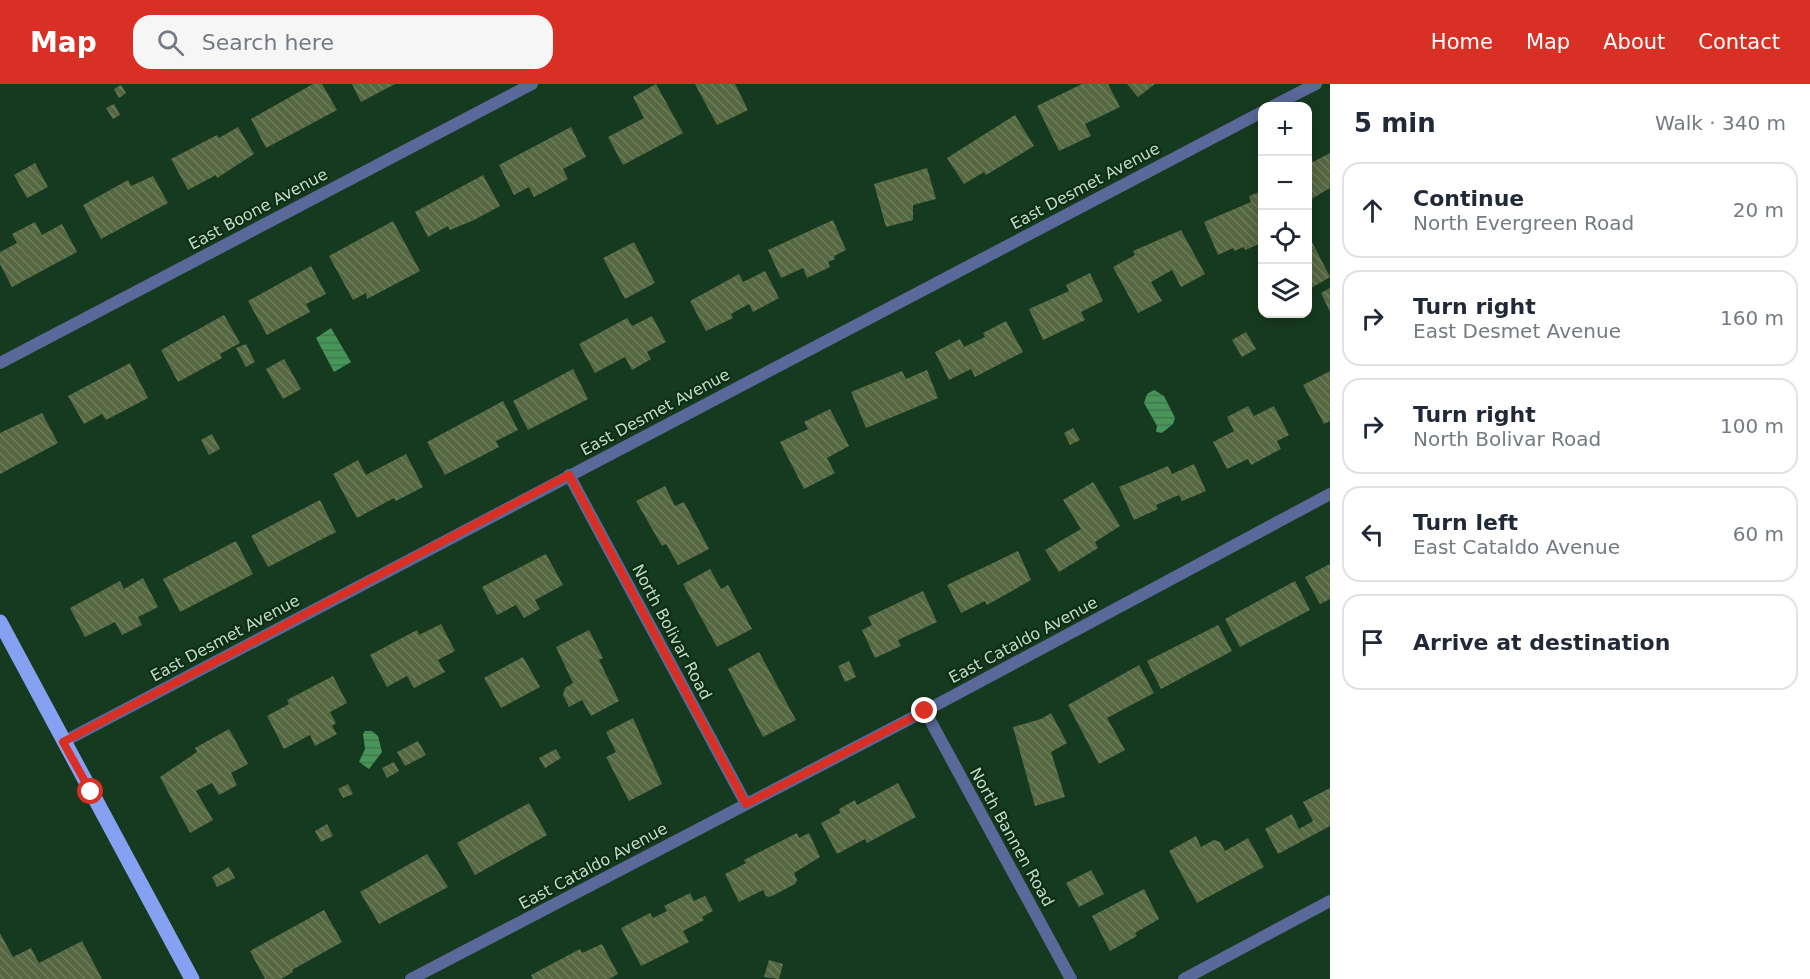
<!DOCTYPE html>
<html lang="en">
<head>
<meta charset="utf-8">
<style>
  body { margin:0; font-family:"DejaVu Sans",sans-serif; background:#f6f6f7; color:#1f2937 }
  .controls { position:absolute; right:18px; top:18px; display:grid; overflow:hidden; border-radius:12px; box-shadow:0 3px 15px #0003 }
  .controls button { width:54px; height:54px; display:grid; place-items:center; padding:0; border:0; border-bottom:2px solid #e0e1e3; background:#fff; color:#1f2937; font:30px sans-serif }
  .stop { position:absolute; width:18px; height:18px; margin:-14px; border:4px solid #d93025; border-radius:50%; background:#fff }
  .stop.end { background:#d93025; border-color:#fff; box-shadow:0 2px 6px #0008 }
  .list { margin:0; padding:0; list-style:none }
  h2 { display:flex; justify-content:space-between; align-items:center; height:78px; margin:0; padding:0 24px; font-size:26px }
  h2 small { font-size:20px; font-weight:400; color:#747a83 }
  .list li { display:grid; grid-template-columns:39px 1fr auto; gap:18px; align-items:center; box-sizing:border-box; height:96px; margin:0 12px 12px; padding:0 12px; border:2px solid #e0e1e3; border-radius:18px }
  .list b { display:block; font-size:22px; white-space:nowrap }
  .list p { margin:0; font-size:20px; white-space:nowrap; color:#747a83 }
  .list em { font-size:20px; font-style:normal; color:#747a83 }
  .icon { flex:none; width:33px; height:33px; fill:none; stroke:currentColor; stroke-width:2; stroke-linecap:round; stroke-linejoin:round }
  .map { position:relative; flex:none; width:1330px; height:895px; overflow:hidden }
  header { display:flex; align-items:center; gap:36px; box-sizing:border-box; height:84px; padding:0 30px; background:#d93025; color:#fff }
  header strong { font-size:28px }
  nav { display:flex; gap:33px; margin-inline-start:auto; font-size:21px }
  .search { width:420px; height:54px; background:#f6f6f7; display:flex; align-items:center; gap:15px; box-sizing:border-box; padding:0 21px; border-radius:18px; color:#747a83; font-size:22px }
  main { display:flex }
  aside { flex:1; background:#fff }
  .map>svg:first-child { display:block }
  .water { fill:url(#water-rules) }
  .building { fill:url(#building-back-hatch) }
  .lines { fill:none; stroke-linecap:round; stroke-linejoin:round }
  .street { stroke:#58699a; stroke-width:12 }
  .primary { stroke:#86a1f1; stroke-width:15 }
  .route { stroke:#d93025; stroke-width:8 }
  .labels { text-anchor:middle; dominant-baseline:central; stroke-width:4.5; stroke-linejoin:round; paint-order:stroke }
  .street-label { font-size:16px; fill:#c7dac9; stroke:#0b2f15 }
</style>
</head>
<body>
<header>
<strong>Map</strong>
<div class="search"><svg class="icon" aria-label="search" viewBox="0 0 24 24"><circle cx="10" cy="10" r="6"/><path d="M15 15l6 6"/></svg>Search here</div>
<nav><a>Home</a><a>Map</a><a>About</a><a>Contact</a></nav>
</header>
<main>
<div class="map">
<svg width="1330" height="895" viewBox="0 0 1330 895">
  <defs>
    <pattern id="water-rules" width="6" height="5" patternUnits="userSpaceOnUse" patternTransform="scale(1.5)"><rect width="6" height="5" fill="#479559"/><path d="M0 2.5h6" fill="none" stroke="#43784f"/></pattern>
    <pattern id="building-back-hatch" width="6" height="6" patternUnits="userSpaceOnUse" patternTransform="scale(1.5)"><rect width="6" height="6" fill="#566842"/><path d="M-1 5l2 2M0 0l6 6M5-1l2 2" fill="none" stroke="#6d7d5c"/></pattern>
  </defs>
  <rect width="100%" height="100%" fill="#163a1f"/>
  <g class="water">
    <polygon points="331,244 351,278 334,288 316,254"/>
    <polygon points="1154,306 1164,312 1175,334 1173,340 1162,349 1156,348 1157,342 1144,319 1147,310"/>
    <polygon points="365,647 372,647 378,652 382,668 369,685 359,678 365,665 363,650"/>
  </g>
  <g class="building">
    <polygon points="313,0 322,0 337,26 266,64 251,35"/>
    <polygon points="352,0 395,0 361,18"/>
    <polygon points="656,0 683,49 623,81 608,53 644,34 633,13"/>
    <polygon points="695,0 735,0 748,26 717,41"/>
    <polygon points="1082,0 1108,0 1120,23 1085,40 1091,52 1059,67 1037,22"/>
    <polygon points="1127,0 1155,0 1138,13"/>
    <polygon points="121,1 126,9 119,14 114,5"/>
    <polygon points="114,20 120,31 113,35 106,24"/>
    <polygon points="1015,31 1034,62 986,91 984,88 964,100 947,74"/>
    <polygon points="238,43 254,70 217,94 216,91 188,106 171,75 217,51 219,54"/>
    <polygon points="571,43 586,73 563,85 568,95 534,113 529,103 514,111 499,81"/>
    <polygon points="1330,69 1330,104 1308,117 1308,76 1311,74 1313,78"/>
    <polygon points="35,79 48,103 27,114 14,91"/>
    <polygon points="927,84 936,115 913,121 913,136 886,143 874,100"/>
    <polygon points="483,91 500,122 474,136 450,146 448,142 428,153 415,128"/>
    <polygon points="153,92 168,119 101,155 83,121 128,96 131,102"/>
    <polygon points="1262,107 1262,159 1245,166 1244,163 1234,167 1233,164 1218,171 1204,138 1251,118 1249,112"/>
    <polygon points="833,136 846,166 834,172 835,175 828,178 830,183 807,194 803,184 781,194 768,166"/>
    <polygon points="393,137 420,187 367,215 366,209 353,216 329,172"/>
    <polygon points="35,138 42,151 62,140 77,168 12,203 0,180 0,168 17,159 12,150"/>
    <polygon points="1181,146 1205,190 1181,203 1172,186 1151,198 1162,217 1138,229 1113,183 1135,171 1133,167"/>
    <polygon points="1308,150 1330,193 1308,206"/>
    <polygon points="634,158 655,199 625,215 603,174"/>
    <polygon points="311,182 326,210 306,220 310,228 267,251 248,217"/>
    <polygon points="765,187 779,214 753,228 749,220 731,230 733,234 706,247 690,217 739,190 743,198"/>
    <polygon points="1090,189 1103,217 1081,228 1085,236 1043,256 1029,225 1069,207 1066,201"/>
    <polygon points="1330,204 1330,228 1321,209"/>
    <polygon points="224,231 240,259 220,270 222,274 178,298 161,266"/>
    <polygon points="652,232 666,258 647,268 651,275 632,286 625,273 595,289 579,260 627,234 632,242"/>
    <polygon points="1006,237 1023,268 975,293 971,285 949,296 935,268 960,255 964,263 985,253 983,249"/>
    <polygon points="1246,248 1256,265 1242,273 1232,256"/>
    <polygon points="246,260 255,278 246,283 236,264"/>
    <polygon points="284,275 301,305 283,315 266,285"/>
    <polygon points="130,279 148,314 106,336 102,330 84,340 68,312"/>
    <polygon points="573,285 588,315 528,346 513,317"/>
    <polygon points="927,286 938,314 866,344 851,308 902,287 906,295"/>
    <polygon points="1330,287 1330,337 1324,340 1303,301"/>
    <polygon points="503,317 518,346 496,357 499,363 445,391 427,358"/>
    <polygon points="1248,322 1254,332 1274,322 1289,351 1277,357 1281,365 1251,381 1248,375 1227,385 1213,358 1234,347 1227,333"/>
    <polygon points="830,325 849,362 827,374 835,389 804,405 780,358 808,345 804,338"/>
    <polygon points="42,329 58,359 0,390 0,349"/>
    <polygon points="1073,344 1080,356 1070,361 1064,349"/>
    <polygon points="212,350 220,365 209,371 201,356"/>
    <polygon points="406,370 423,403 396,417 394,414 357,434 333,390 358,376 366,391"/>
    <polygon points="1194,380 1206,407 1182,417 1179,411 1156,421 1158,425 1134,436 1119,403 1168,382 1172,390"/>
    <polygon points="1093,398 1120,442 1095,458 1098,464 1059,488 1045,466 1081,445 1063,416"/>
    <polygon points="665,402 675,422 684,418 709,465 678,481 666,460 662,462 636,417"/>
    <polygon points="320,416 336,448 268,483 251,452"/>
    <polygon points="236,457 253,490 180,528 163,495"/>
    <polygon points="1018,467 1031,496 987,521 985,517 961,529 947,501"/>
    <polygon points="546,470 563,501 535,516 540,525 524,534 516,521 497,531 482,503"/>
    <polygon points="1330,480 1330,515 1320,520 1305,493"/>
    <polygon points="710,485 721,505 728,501 752,545 717,563 683,500"/>
    <polygon points="143,494 158,523 138,533 142,541 122,551 115,538 85,553 70,524 120,497 124,505"/>
    <polygon points="1295,497 1310,526 1240,563 1225,535"/>
    <polygon points="923,507 937,538 898,556 901,562 875,574 862,546 872,541 868,533"/>
    <polygon points="441,540 455,567 438,576 445,588 414,604 407,592 387,603 370,571 417,546 419,551"/>
    <polygon points="1218,541 1232,567 1161,605 1147,577"/>
    <polygon points="589,546 603,574 599,576 619,617 591,632 582,616 569,623 563,611 565,604 573,599 556,563"/>
    <polygon points="759,568 796,636 763,653 728,585"/>
    <polygon points="523,573 540,603 501,624 484,594"/>
    <polygon points="849,577 856,593 845,598 838,582"/>
    <polygon points="1139,581 1154,609 1107,634 1125,666 1099,680 1068,621"/>
    <polygon points="333,592 347,619 330,628 336,639 332,642 337,650 315,662 310,651 284,665 267,632 289,620 287,616"/>
    <polygon points="1051,629 1067,659 1051,668 1065,713 1035,722 1013,643 1041,635"/>
    <polygon points="633,634 662,700 629,717 606,673 616,668 606,648"/>
    <polygon points="229,645 248,680 231,689 237,701 219,711 212,699 196,707 213,736 190,749 160,693 197,668 195,664"/>
    <polygon points="418,657 426,671 405,682 397,668"/>
    <polygon points="556,665 561,674 545,684 539,674"/>
    <polygon points="394,678 399,687 387,694 382,684"/>
    <polygon points="898,699 916,733 867,759 865,755 837,770 821,739 840,729 839,725 855,716 857,721"/>
    <polygon points="348,700 353,710 343,714 338,705"/>
    <polygon points="1330,704 1330,742 1278,770 1265,745 1292,730 1299,745 1313,737 1303,718"/>
    <polygon points="529,719 547,751 475,791 457,759"/>
    <polygon points="327,740 333,752 321,758 315,747"/>
    <polygon points="797,749 799,754 809,749 820,773 794,789 797,796 795,800 770,813 766,812 763,806 739,818 725,790 746,779 744,776"/>
    <polygon points="1196,752 1201,763 1214,756 1220,758 1225,767 1248,754 1264,783 1197,819 1169,767"/>
    <polygon points="427,770 448,803 379,840 360,808"/>
    <polygon points="229,783 235,794 217,803 212,793"/>
    <polygon points="1091,786 1104,810 1079,823 1066,799"/>
    <polygon points="1144,805 1159,835 1135,849 1137,852 1110,867 1092,832"/>
    <polygon points="690,809 694,817 705,812 713,827 702,833 704,836 683,847 689,858 641,882 621,844 650,829 653,834 667,827 664,822"/>
    <polygon points="324,826 342,858 292,886 293,888 281,895 265,895 250,867"/>
    <polygon points="0,849 13,873 31,864 39,879 82,857 102,895 0,895"/>
    <polygon points="602,860 618,890 609,895 533,895 531,891 580,865 582,869"/>
    <polygon points="769,876 783,880 779,895 764,893"/>
  </g>
  <g class="lines">
    <g class="street">
      <polyline points="1273,22 1316,0"/>
      <polyline points="0,279 532,0"/>
      <polyline points="569,391 746,720"/>
      <polyline points="925,627 1071,895"/>
      <polyline points="63,658 1262,28"/>
      <polyline points="411,895 925,627 1330,410"/>
      <polyline points="1184,895 1330,817"/>
    </g>
    <polyline class="primary" points="0,538 192,895"/>
  </g>
  <g class="lines">
    <polyline class="route" points="91,708 63,658 569,391 746,720 925,627"/>
  </g>
  <g class="labels">
    <g class="street-label">
      <text transform="translate(1085 102) rotate(-28)">East Desmet Avenue</text>
      <text transform="translate(258 125) rotate(-28)">East Boone Avenue</text>
      <text transform="translate(655 328) rotate(-28)">East Desmet Avenue</text>
      <text transform="translate(672 548) rotate(62)">North Bolivar Road</text>
      <text transform="translate(225 554) rotate(-28)">East Desmet Avenue</text>
      <text transform="translate(1023 556) rotate(-28)">East Cataldo Avenue</text>
      <text transform="translate(1012 753) rotate(61)">North Bannen Road</text>
      <text transform="translate(593 782) rotate(-28)">East Cataldo Avenue</text>
    </g>
  </g>
</svg>
<div class="controls">
<button>+</button>
<button>−</button>
<button><svg class="icon" aria-label="locate" viewBox="0 0 24 24"><circle cx="12" cy="12" r="6"/><path d="M12 2v4M12 18v4M2 12h4M18 12h4"/></svg></button>
<button><svg class="icon" aria-label="layers" viewBox="0 0 24 24"><path d="M12 4l9 5-9 5-9-5zM3 14l9 5 9-5"/></svg></button>
</div>
<div class="stop" style="left:91px;top:708px"></div>
<div class="stop end" style="left:925px;top:627px"></div>
</div>
<aside>
<h2>5 min<small>Walk · 340 m</small></h2>
<ul class="list">
<li><svg class="icon" aria-label="ahead" viewBox="0 0 24 24"><path d="M12 20V5M6 11l6-6 6 6"/></svg><div><b>Continue</b><p>North Evergreen Road</p></div><em>20 m</em></li>
<li><svg class="icon" aria-label="right" viewBox="0 0 24 24"><path d="M7 20v-9h11M14 6l5 5-5 5"/></svg><div><b>Turn right</b><p>East Desmet Avenue</p></div><em>160 m</em></li>
<li><svg class="icon" aria-label="right" viewBox="0 0 24 24"><path d="M7 20v-9h11M14 6l5 5-5 5"/></svg><div><b>Turn right</b><p>North Bolivar Road</p></div><em>100 m</em></li>
<li><svg class="icon" aria-label="left" viewBox="0 0 24 24"><path d="M17 20v-9H6M10 6l-5 5 5 5"/></svg><div><b>Turn left</b><p>East Cataldo Avenue</p></div><em>60 m</em></li>
<li><svg class="icon" aria-label="arrive" viewBox="0 0 24 24"><path d="M6 21V4h12l-3 4 3 4H6"/></svg><div><b>Arrive at destination</b></div></li>
</ul>
</aside>
</main>
</body>
</html>
